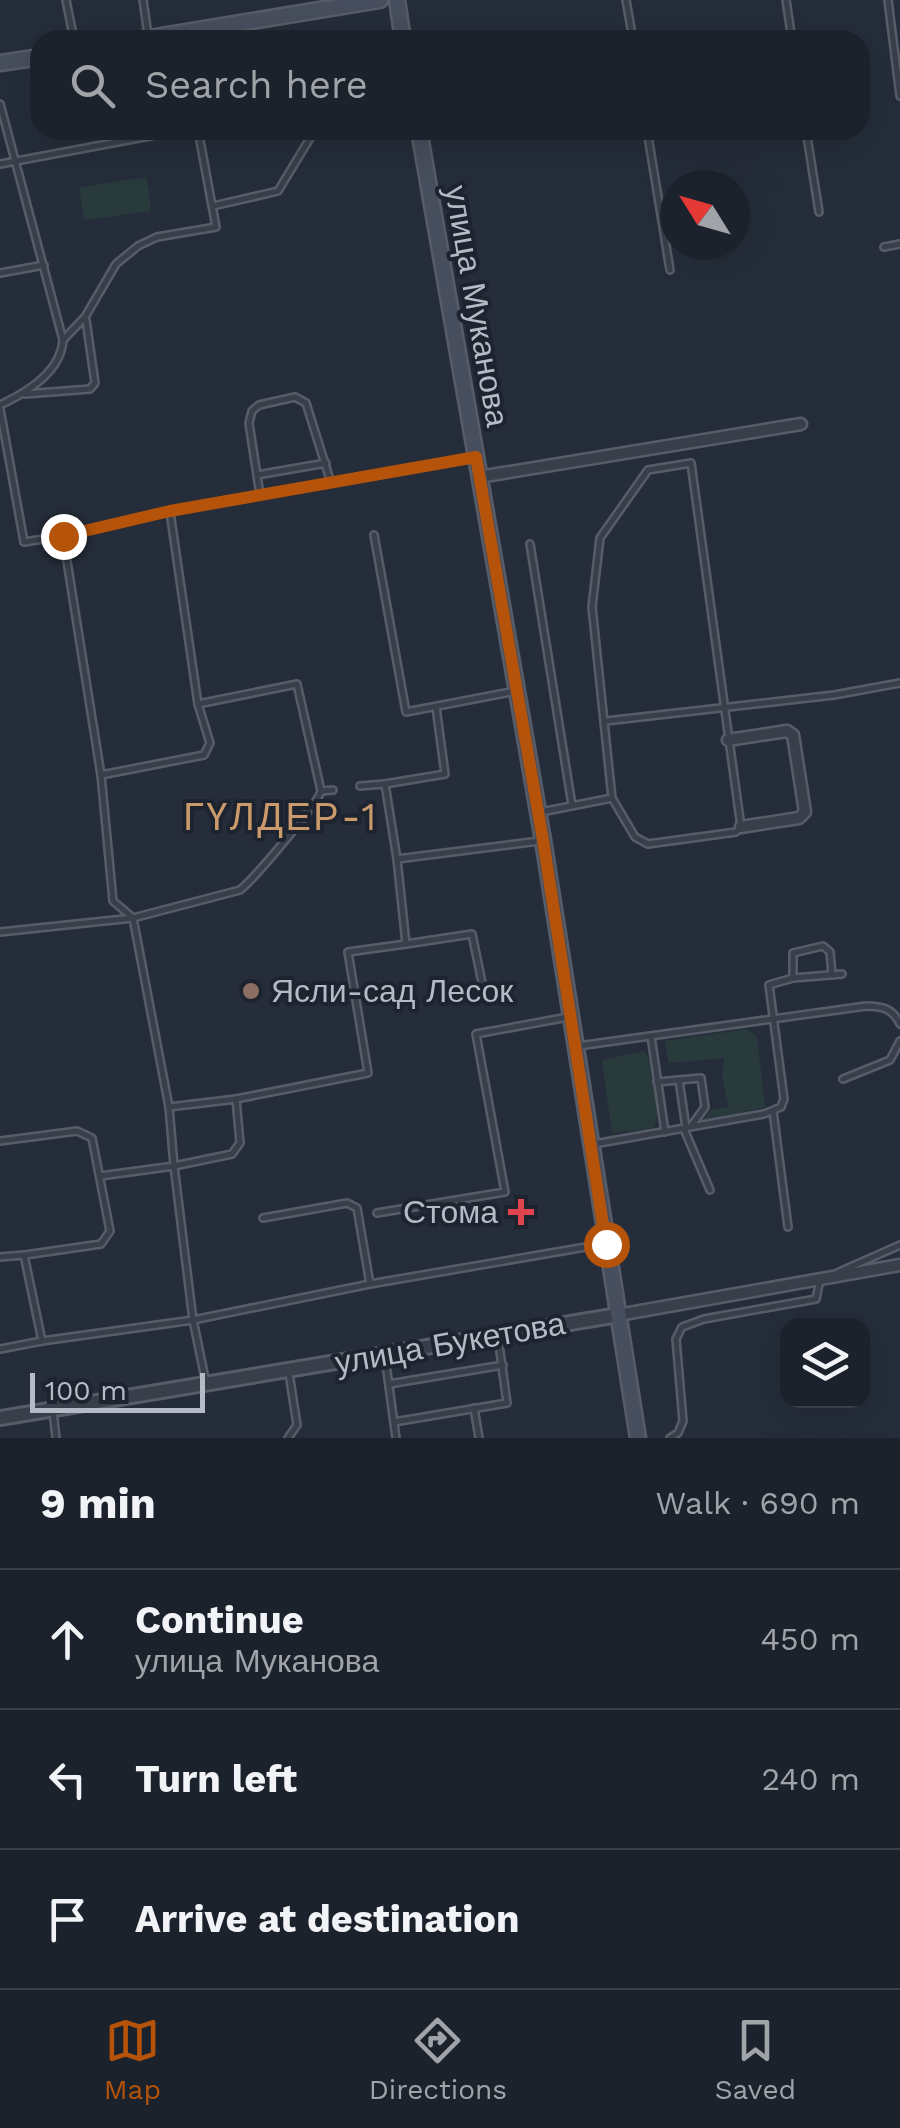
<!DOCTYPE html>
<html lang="en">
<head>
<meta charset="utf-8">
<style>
  body { margin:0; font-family:"Work Sans",sans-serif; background:#252a34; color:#f1f3f6 }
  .controls { position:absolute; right:30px; bottom:30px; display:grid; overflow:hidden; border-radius:20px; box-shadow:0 10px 40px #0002 }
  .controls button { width:90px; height:90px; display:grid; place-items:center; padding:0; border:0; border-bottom:2px solid #3a3f48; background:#1c222c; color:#f1f3f6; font:50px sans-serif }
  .compass { position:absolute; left:660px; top:170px; width:90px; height:90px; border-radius:50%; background:#1c222c; box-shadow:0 10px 40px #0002; rotate:307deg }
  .scale { position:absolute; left:30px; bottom:25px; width:175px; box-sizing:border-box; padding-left:10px; border:5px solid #b4bac6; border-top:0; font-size:28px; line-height:35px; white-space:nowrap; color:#b4bac6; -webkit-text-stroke:8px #1e242f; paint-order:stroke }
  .stop { position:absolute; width:30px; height:30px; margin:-22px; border:8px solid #b45309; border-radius:50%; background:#fff }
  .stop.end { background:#b45309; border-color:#fff; box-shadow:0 2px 10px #0008 }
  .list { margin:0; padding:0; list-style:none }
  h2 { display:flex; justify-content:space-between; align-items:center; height:130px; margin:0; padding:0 40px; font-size:42px }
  h2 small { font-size:32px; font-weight:400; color:#a0a4a9 }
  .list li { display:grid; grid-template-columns:65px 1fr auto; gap:30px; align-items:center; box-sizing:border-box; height:140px; padding:0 40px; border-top:2px solid #3a3f48 }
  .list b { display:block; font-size:38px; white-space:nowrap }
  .list p { margin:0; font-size:32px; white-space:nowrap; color:#a0a4a9 }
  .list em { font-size:32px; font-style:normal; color:#a0a4a9 }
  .icon { flex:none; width:55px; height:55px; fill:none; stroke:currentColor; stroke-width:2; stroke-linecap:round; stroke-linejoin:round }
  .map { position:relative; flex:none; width:900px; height:1438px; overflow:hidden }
  .search { position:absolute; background:#1c222c; box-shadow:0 10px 40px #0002; left:30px; right:30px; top:30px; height:110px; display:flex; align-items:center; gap:25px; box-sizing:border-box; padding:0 35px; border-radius:30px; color:#a0a4a9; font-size:38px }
  .sheet { height:550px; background:#1c222c }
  nav { display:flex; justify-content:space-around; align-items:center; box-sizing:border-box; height:140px; border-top:2px solid #3a3f48; background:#1c222c; font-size:28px; color:#a0a4a9 }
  nav a { display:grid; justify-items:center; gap:5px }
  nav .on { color:#b45309 }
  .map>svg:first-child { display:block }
  .green { fill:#283a3c }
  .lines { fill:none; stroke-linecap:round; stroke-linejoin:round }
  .service-casing { stroke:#575d68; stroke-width:10 }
  .minor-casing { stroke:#575d68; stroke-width:15 }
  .tertiary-casing { stroke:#575d68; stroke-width:18 }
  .secondary-casing { stroke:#575d68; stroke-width:19 }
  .service { stroke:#393f4a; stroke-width:5 }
  .minor { stroke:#393f4a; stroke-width:10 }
  .tertiary { stroke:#393f4a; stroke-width:12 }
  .secondary { stroke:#474e5d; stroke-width:14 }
  .route { stroke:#b45309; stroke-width:12 }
  .education-dot { fill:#8d6e63; stroke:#1e242f; stroke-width:4 }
  .health-dot { fill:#e0444e; stroke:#1e242f; stroke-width:4 }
  .labels { text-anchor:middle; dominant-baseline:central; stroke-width:8; stroke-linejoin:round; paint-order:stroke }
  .street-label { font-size:32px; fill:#b4bac6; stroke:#1e242f }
  .poi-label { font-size:32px; fill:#b4bac6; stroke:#1e242f; text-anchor:start }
  .quarter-label { font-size:38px; letter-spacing:2.5px; fill:#ca996c; stroke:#1e242f }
</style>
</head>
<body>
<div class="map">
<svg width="900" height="1438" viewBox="0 0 900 1438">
  <rect width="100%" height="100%" fill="#252d3a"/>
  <g class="green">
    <polygon points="147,177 151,211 84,220 79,187"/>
    <polygon points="747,1029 757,1036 765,1107 703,1121 710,1110 729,1107 722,1077 724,1058 668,1063 665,1041"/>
    <polygon points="644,1051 648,1056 658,1113 654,1128 612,1133 602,1060"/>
  </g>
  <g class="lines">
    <defs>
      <g id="service">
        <polyline points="66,0 74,40"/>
        <polyline points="143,0 148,35"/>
        <polyline points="626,0 633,40"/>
        <polyline points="786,0 792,40"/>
        <polyline points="888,0 900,96"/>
        <path d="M0,104L63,340C61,372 26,393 0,405"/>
        <polyline points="647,130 670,270"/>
        <polyline points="806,130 819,212"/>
        <polyline points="0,164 182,130"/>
        <polyline points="213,206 278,191 315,130"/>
        <polyline points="884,247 900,244"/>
        <polyline points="0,273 44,265"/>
        <polyline points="63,340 85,317 116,264 138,246 157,237 216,227 198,130"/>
        <polyline points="25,394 90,389 95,383 86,320"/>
        <polyline points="0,409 24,542 63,536 101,775 113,901 133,918 169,1107 236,1099 240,1143 232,1154 174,1166 193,1320 206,1383"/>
        <polygon points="691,463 741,827 736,832 648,844 635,837 612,798 592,607 600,538 648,470"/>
        <polyline points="257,475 326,463"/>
        <polyline points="260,495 249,423 252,411 259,405 295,397 306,403 331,483"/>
        <polyline points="170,512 198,704 297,684 321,791 333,790"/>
        <polyline points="374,535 406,712 516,691"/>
        <polyline points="63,536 170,511 472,457"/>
        <polyline points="530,544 572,805"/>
        <polyline points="436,707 445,774 385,784 397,859 539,841"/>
        <polyline points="606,721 834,695 900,683"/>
        <polyline points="101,775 204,755 210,743 198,704"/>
        <polyline points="360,786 385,784"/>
        <polyline points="541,812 612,798"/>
        <polyline points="397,859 406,944 472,934 485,997"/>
        <path d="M0,932L133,918L240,890C252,881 318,804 321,791"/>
        <polyline points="793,978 793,953 823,946 830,952 832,975"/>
        <polyline points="651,1036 665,1132"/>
        <path d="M578,1046L866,1006C883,1006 893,1009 900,1024"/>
        <polyline points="843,1079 890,1060 900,1041"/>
        <polyline points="679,1080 686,1128"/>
        <polyline points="657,1082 701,1078 705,1107 692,1125"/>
        <polyline points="236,1099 368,1073 348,952 406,944"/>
        <polyline points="773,1111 788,1227"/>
        <polyline points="684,1129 710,1190"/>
        <polyline points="0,1141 77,1131 92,1138 110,1231 101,1244 25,1255"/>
        <polyline points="594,1144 764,1114 781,1107 784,1099 769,985 793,978 842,974"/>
        <polyline points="100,1176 174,1166 169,1107"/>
        <polyline points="377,1213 505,1192 476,1034 568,1017"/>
        <polyline points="263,1218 347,1203 357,1208 370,1284"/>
        <polyline points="0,1257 24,1255 42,1341 193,1320 370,1284 603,1244"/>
        <polyline points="839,1272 900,1245"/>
        <polyline points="0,1349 42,1341"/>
        <polyline points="385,1357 396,1438"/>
        <polyline points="389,1384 503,1365"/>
        <polyline points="474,1408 479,1438"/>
        <polyline points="53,1411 56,1438"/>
        <polyline points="394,1422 507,1403 498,1337"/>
        <polyline points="288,1438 297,1425 289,1373"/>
        <polyline points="670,1438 678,1433 683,1421 676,1339 682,1327 704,1319 816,1299 820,1280"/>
      </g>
      <g id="minor">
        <polyline points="479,477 801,424"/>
        <polyline points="728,740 787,731 793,735 805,812 799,818 741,827"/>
        <polyline points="618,1315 900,1265"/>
      </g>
      <polyline id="tertiary" points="0,1418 618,1315"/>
      <g id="secondary">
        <polyline points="397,0 403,40"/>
        <polyline points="137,40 380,0"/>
        <polyline points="0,63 40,57"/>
        <polyline points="419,130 543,840 638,1438"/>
      </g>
    </defs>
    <use href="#service" class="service-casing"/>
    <use href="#minor" class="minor-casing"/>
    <use href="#tertiary" class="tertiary-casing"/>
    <use href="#secondary" class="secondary-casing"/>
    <use href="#service" class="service"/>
    <use href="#minor" class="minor"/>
    <use href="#tertiary" class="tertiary"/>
    <use href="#secondary" class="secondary"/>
  </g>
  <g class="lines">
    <polyline class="route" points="63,536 170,511 476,457 543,840 606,1244"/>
  </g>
  <circle class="education-dot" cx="251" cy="991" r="10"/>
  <path class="health-dot" d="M516 1197h10v10h10v10h-10v10h-10v-10h-10v-10h10z"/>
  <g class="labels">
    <g class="street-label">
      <text transform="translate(477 306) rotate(80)">улица Муканова</text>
      <text transform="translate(450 1343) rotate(-10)">улица Букетова</text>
    </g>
    <g class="poi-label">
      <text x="271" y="991">Ясли-сад Лесок</text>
      <text x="498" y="1212" text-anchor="end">Стома</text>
    </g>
    <g class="quarter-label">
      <text x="281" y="817">ГҮЛДЕР-1</text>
    </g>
  </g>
</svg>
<div class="controls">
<button><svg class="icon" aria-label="layers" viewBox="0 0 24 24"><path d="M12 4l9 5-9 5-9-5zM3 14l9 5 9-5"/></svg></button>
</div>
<svg class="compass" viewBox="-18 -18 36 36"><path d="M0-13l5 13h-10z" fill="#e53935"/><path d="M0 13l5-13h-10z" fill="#a0a4a9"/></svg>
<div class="scale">100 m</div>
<div class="stop" style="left:606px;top:1244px"></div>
<div class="stop end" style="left:63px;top:536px"></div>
<div class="search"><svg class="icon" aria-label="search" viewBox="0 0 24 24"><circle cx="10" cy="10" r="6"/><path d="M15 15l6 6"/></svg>Search here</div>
</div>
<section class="sheet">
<h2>9 min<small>Walk · 690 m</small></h2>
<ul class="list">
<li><svg class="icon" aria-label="ahead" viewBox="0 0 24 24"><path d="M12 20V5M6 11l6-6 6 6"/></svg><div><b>Continue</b><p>улица Муканова</p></div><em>450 m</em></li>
<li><svg class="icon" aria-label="left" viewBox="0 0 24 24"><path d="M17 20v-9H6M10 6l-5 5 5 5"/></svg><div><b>Turn left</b></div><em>240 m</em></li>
<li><svg class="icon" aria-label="arrive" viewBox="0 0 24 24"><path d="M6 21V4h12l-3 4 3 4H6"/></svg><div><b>Arrive at destination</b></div></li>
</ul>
</section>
<nav>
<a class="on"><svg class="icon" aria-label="map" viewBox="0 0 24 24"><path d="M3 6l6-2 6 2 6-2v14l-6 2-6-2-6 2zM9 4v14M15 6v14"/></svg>Map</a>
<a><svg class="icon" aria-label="directions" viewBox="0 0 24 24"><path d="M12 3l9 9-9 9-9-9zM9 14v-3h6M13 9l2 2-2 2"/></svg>Directions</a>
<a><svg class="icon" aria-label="saved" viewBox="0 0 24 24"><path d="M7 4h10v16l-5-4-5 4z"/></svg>Saved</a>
</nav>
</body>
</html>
